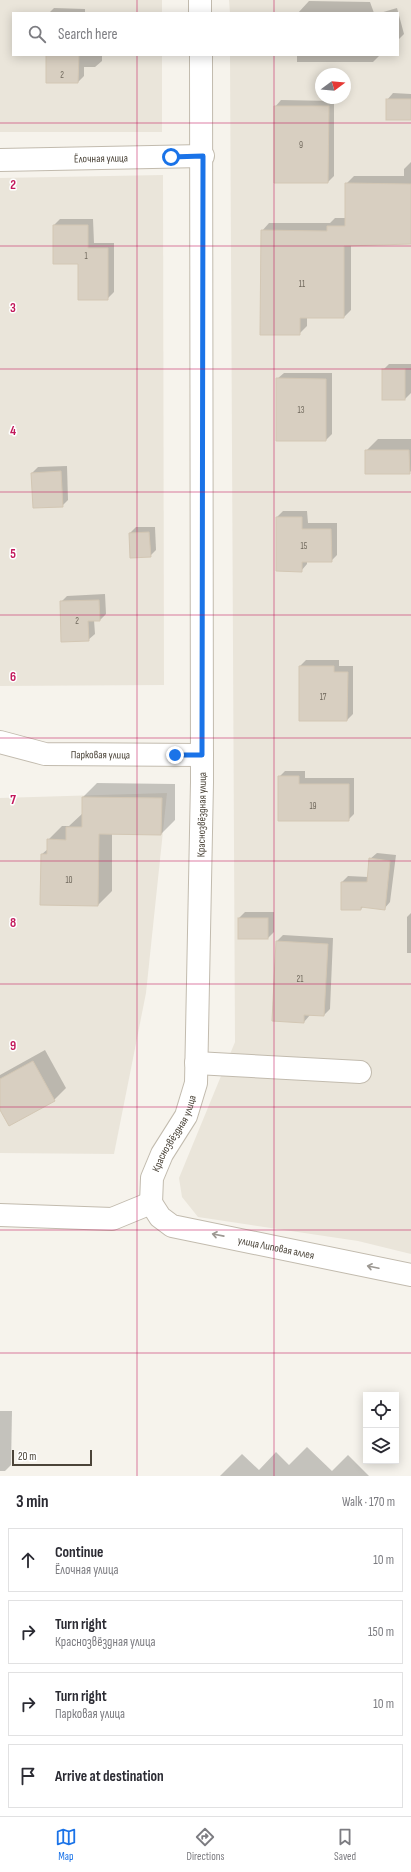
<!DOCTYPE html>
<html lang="en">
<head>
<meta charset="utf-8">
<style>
  body { margin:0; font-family:"Sofia Sans Condensed",sans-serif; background:#f2f2f3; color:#2b2b33 }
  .controls { position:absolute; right:12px; bottom:12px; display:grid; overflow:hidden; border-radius:0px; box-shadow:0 2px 10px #0003 }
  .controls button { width:36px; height:36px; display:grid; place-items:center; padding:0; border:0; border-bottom:1px solid #e1e1e2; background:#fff; color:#2b2b33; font:20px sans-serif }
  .compass { position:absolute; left:315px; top:68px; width:36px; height:36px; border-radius:50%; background:#fff; box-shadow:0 2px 10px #0003; rotate:74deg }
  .scale { position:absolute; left:12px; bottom:10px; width:80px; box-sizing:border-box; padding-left:4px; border:2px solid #4b4439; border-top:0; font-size:11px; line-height:14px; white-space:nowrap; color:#4b4439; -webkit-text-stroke:3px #fff; paint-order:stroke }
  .stop { position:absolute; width:12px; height:12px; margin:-9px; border:3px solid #1a73e8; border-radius:50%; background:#fff }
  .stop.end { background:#1a73e8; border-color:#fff; box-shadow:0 1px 4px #0008 }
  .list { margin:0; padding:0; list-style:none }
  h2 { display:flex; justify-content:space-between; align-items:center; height:52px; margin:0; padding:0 16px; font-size:17px }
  h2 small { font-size:13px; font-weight:400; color:#7c7c81 }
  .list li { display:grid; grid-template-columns:26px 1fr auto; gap:12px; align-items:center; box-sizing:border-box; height:64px; margin:0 8px 8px; padding:0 8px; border:1px solid #e1e1e2; border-radius:0px }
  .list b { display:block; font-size:15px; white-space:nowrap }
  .list p { margin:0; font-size:13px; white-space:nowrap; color:#7c7c81 }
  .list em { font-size:13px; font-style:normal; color:#7c7c81 }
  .icon { flex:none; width:22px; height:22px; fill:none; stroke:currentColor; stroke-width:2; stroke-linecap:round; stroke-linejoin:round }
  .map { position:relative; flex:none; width:411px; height:1476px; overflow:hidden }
  .search { position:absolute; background:#fff; box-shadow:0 2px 10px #0003; left:12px; right:12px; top:12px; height:44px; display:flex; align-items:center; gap:10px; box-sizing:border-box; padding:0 14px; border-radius:0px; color:#7c7c81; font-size:15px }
  .sheet { height:340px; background:#fff }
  nav { display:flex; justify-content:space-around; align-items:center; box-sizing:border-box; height:56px; border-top:1px solid #e1e1e2; background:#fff; font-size:11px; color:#7c7c81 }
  nav a { display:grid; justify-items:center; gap:2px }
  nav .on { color:#1a73e8 }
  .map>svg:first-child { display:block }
  .residential { fill:#eae5da; fill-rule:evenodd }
  .shadow { fill:#0003 }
  .building { fill:#d8cfc1; stroke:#d3c7b4 }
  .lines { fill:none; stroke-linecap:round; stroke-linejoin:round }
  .minor-casing { stroke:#c2bbae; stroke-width:24 }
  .minor { stroke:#fff; stroke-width:22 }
  .oneway { stroke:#9c9892 }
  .route { stroke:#1a73e8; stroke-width:5 }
  .grid { fill:none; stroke:#c2185b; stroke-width:1; stroke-opacity:0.55 }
  .labels { text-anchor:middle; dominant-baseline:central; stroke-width:3; stroke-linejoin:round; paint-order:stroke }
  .number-label { font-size:9px; fill:#6e675b }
  .street-label { font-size:11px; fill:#4b4439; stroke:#fff }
  .grid-label { font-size:13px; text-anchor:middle; font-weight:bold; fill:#c2185b; stroke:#fff; stroke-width:3; stroke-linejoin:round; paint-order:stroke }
</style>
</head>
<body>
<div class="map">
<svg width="411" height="1476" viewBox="0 0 411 1476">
  <rect width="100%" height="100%" fill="#f6f3ec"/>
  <g class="residential">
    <polygon points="0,0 162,0 162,13 13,13 13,55 162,55 162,132 0,132"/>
    <path d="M229,0H411V1254L358,1241L198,1217L182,1197L179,1178L235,1042L230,55H398V13H230ZM321,74H345V98H321Z"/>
    <polygon points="163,175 164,685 0,686 0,178"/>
    <polygon points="167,793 146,993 114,1154 0,1153 0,798"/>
  </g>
  <g class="shadow">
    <polygon points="309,1 370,2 374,13 298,13"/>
    <polygon points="54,8 85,9 85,13 49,13"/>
    <polygon points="397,8 404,34 398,40 398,13 380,13"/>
    <polygon points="47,55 102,55 102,61 95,67 84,67 84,76 78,82"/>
    <polygon points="297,55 380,55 373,62 297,62"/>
    <polygon points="393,93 411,94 411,119 387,100"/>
    <polygon points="281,100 334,101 334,176 328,182 275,107"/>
    <polygon points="411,162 411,243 351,245 351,310 344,317 307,317 307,326 299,334 262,231 269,223 330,223 335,218 346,218 346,184 354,176 404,176 404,169"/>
    <polygon points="60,219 93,219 94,243 114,243 114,292 107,299 79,263 54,225"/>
    <polygon points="389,364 411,364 411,393 405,399 383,370"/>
    <polygon points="284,373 332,373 332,434 326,440 277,379"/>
    <polygon points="378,439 411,439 411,471 409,473 366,451"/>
    <polygon points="67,466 68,500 62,506 32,473 38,467"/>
    <polygon points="283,511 307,511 308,523 337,523 337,555 331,561 307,561 307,564 301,571 277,517"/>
    <polygon points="136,527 155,527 156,550 150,556 130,533"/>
    <polygon points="105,594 106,614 100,620 94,620 95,634 88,640 61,602 67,596"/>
    <polygon points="306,660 339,660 339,666 353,666 353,714 347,720 300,666"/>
    <polygon points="285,771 305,771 305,778 354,778 354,814 348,820 279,777"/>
    <polygon points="97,783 175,784 175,820 161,834 112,833 112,891 98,905 42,854 48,849 48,840 62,826 69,826 83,813 83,797"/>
    <polygon points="377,853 396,855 390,902 384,909 364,906 361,909 342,882 348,876 368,877 370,859"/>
    <polygon points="245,912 274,912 274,932 268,938 239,918"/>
    <polygon points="411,913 411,953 407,953 407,917"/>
    <polygon points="283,935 333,938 330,1009 324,1015 310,1015 304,1022 277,941"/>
    <polygon points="45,1050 66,1088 54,1100 0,1108 0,1075"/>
    <polygon points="0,1411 12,1411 11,1465 5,1471 0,1471"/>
    <polygon points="307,1447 332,1471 348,1455 369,1476 220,1476 242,1454 259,1470 276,1452 289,1465"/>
  </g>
  <g class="building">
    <polygon points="46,55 79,55 78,83 46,83"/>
    <rect x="386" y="99" width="25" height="21"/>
    <polygon points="274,106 329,106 328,183 274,183"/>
    <polygon points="345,183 411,184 411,244 344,246 344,318 300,318 300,335 260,335 261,230 327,231 327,226 345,226"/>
    <polygon points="53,225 88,225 88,248 108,248 108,300 78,300 78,264 53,264"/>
    <rect x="382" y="369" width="23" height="31"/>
    <polygon points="276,378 326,379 326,441 276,441"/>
    <polygon points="365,450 409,450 410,474 365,474"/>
    <polygon points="61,471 63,507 33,508 31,473"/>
    <polygon points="276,517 302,517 302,529 331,529 332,562 302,562 302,572 276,571"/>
    <polygon points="149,532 151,557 130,558 129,533"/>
    <polygon points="99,600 100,621 88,621 89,641 61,642 60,601"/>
    <polygon points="299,666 334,666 334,672 348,672 347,721 299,721"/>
    <polygon points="278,776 299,776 299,784 349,784 349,821 278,821"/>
    <polygon points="82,797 162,798 161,835 99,834 98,906 40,905 41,854 47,854 47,839 66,840 66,827 82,827"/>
    <polygon points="369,858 390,861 385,910 361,907 361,910 341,910 341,882 367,882"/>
    <rect x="238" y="918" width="30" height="21"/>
    <polygon points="276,941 328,944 324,1016 304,1015 304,1023 272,1021"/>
    <polygon points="33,1061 55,1101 9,1126 0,1110 0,1079"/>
  </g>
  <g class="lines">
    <defs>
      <g id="minor">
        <polyline points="200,0 200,13"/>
        <path id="s1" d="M0,160L203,156"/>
        <path id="s2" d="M0,742L45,754L202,755"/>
        <polyline points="196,1063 360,1072"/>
        <path id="s3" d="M151,1203L152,1178L162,1154L186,1116L196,1083L202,782L201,55"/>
        <path id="s4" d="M151,1203L160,1217L172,1226L411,1275"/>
        <polyline points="0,1215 112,1219 151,1203"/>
      </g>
    </defs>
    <use href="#minor" class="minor-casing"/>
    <use href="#minor" class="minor"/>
  </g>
  <defs><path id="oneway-shaft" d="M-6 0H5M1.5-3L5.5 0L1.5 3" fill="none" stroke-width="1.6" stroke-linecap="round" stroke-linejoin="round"/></defs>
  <g class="oneway">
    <use href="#oneway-shaft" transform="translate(218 1235) rotate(-169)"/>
    <use href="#oneway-shaft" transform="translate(373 1267) rotate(-168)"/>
  </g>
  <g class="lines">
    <polyline class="route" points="171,157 203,156 202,755 175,755"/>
  </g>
  <path class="grid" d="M137,0V13M274,0V13M137,55V1476M274,55V1476M0,123H411M0,246H411M0,369H411M0,492H411M0,615H411M0,738H411M0,861H411M0,984H411M0,1107H411M0,1230H411M0,1353H411"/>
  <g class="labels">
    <g class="number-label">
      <text x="62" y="75">2</text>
      <text x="301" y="145">9</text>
      <text x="86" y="256">1</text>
      <text x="302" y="284">11</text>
      <text x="301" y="410">13</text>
      <text x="304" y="546">15</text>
      <text x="77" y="621">2</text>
      <text x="323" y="697">17</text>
      <text x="313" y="806">19</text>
      <text x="69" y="880">10</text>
      <text x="300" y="979">21</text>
    </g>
    <g class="street-label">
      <text stroke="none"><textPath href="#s1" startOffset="101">Ёлочная улица</textPath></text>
      <text stroke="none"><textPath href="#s2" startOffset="102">Парковая улица</textPath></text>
      <text stroke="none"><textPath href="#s3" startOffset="399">Краснозвёздная улица</textPath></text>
      <text stroke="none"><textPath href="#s3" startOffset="75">Краснозвёздная улица</textPath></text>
      <text stroke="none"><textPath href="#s4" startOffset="138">улица Липовая аллея</textPath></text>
    </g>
  </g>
  <g class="grid-label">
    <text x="13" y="189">2</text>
    <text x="13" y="312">3</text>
    <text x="13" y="435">4</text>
    <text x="13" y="558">5</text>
    <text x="13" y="681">6</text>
    <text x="13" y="804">7</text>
    <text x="13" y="927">8</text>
    <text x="13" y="1050">9</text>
  </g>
</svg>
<div class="controls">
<button><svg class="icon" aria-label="locate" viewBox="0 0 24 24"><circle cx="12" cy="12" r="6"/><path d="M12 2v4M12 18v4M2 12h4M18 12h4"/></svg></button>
<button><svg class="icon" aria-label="layers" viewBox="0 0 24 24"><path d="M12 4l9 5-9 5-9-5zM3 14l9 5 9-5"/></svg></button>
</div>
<svg class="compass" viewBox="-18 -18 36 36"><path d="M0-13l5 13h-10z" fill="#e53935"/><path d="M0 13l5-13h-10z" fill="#7c7c81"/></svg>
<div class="scale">20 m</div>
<div class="stop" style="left:171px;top:157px"></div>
<div class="stop end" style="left:175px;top:755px"></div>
<div class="search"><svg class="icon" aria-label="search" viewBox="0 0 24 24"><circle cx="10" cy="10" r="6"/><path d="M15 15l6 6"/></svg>Search here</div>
</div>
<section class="sheet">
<h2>3 min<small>Walk · 170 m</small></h2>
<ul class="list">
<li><svg class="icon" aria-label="ahead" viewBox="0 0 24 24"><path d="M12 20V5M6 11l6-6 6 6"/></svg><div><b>Continue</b><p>Ёлочная улица</p></div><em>10 m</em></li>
<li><svg class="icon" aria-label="right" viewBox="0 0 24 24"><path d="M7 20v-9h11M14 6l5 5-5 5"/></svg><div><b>Turn right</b><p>Краснозвёздная улица</p></div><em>150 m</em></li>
<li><svg class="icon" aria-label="right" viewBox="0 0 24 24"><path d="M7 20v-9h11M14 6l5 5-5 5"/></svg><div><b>Turn right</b><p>Парковая улица</p></div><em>10 m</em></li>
<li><svg class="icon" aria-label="arrive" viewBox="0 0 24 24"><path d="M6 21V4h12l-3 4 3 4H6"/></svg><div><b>Arrive at destination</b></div></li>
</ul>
</section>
<nav>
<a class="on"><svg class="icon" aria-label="map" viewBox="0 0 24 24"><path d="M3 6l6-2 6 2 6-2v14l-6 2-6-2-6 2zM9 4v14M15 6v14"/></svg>Map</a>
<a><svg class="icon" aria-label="directions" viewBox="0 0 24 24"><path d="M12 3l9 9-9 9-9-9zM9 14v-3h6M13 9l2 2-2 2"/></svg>Directions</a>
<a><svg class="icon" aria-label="saved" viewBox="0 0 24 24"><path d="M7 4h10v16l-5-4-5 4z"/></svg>Saved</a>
</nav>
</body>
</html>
